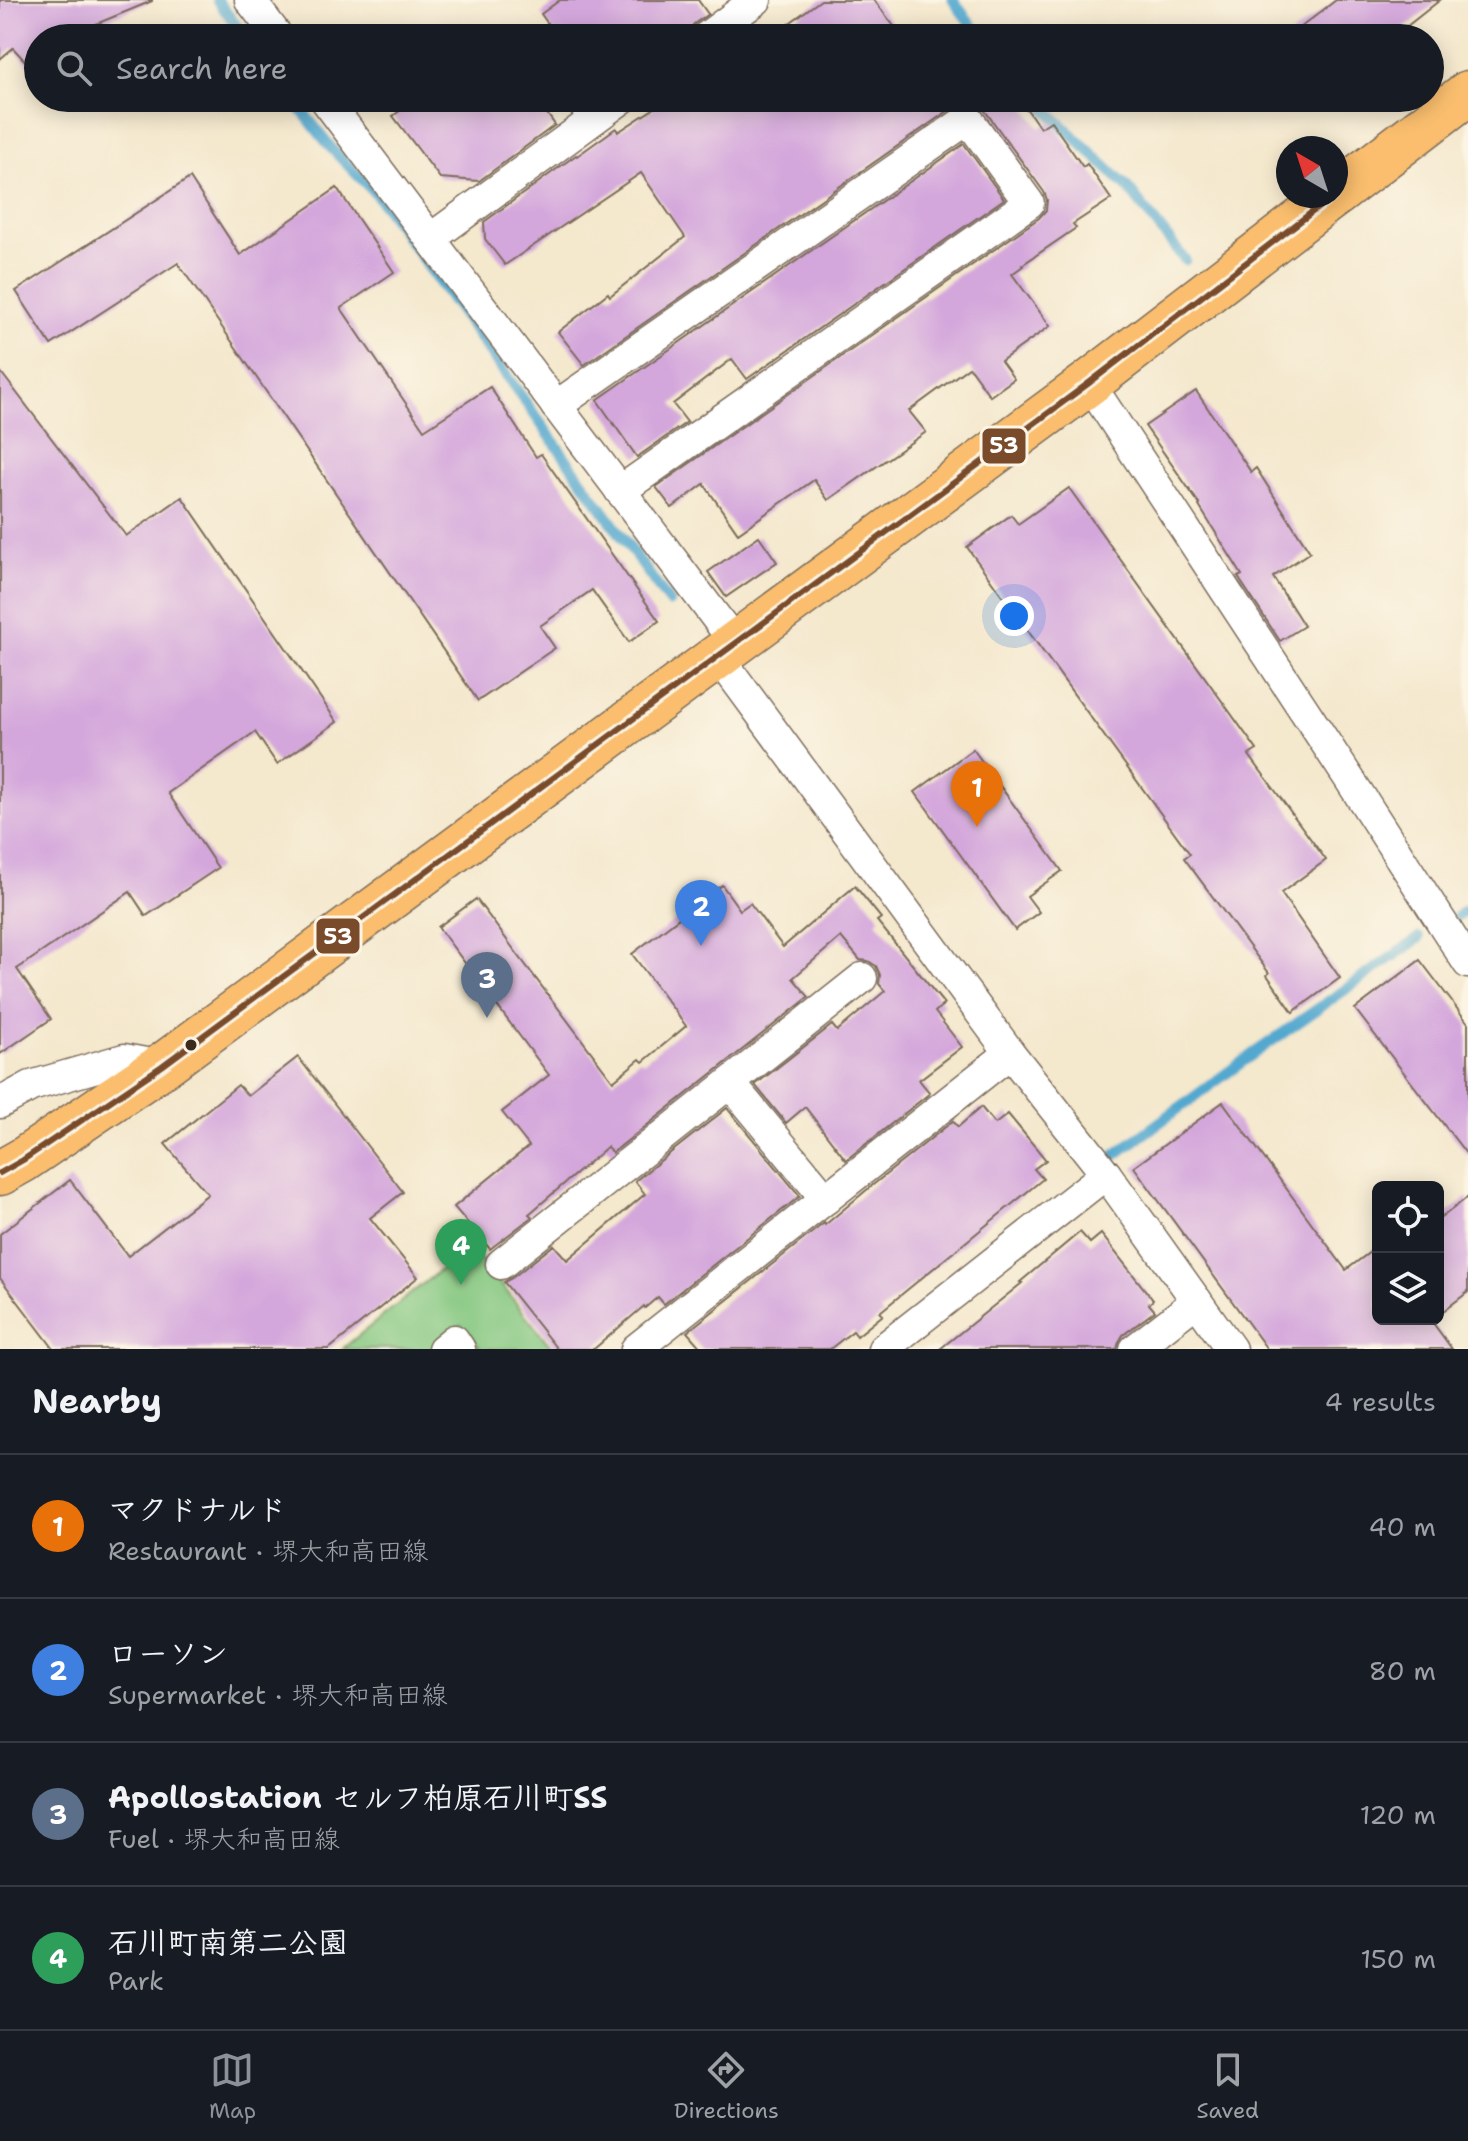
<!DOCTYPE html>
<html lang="en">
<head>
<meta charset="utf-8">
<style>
  body { margin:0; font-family:"Shantell Sans","Klee One",sans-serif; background:#20242c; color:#f1f3f6 }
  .controls { position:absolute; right:24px; bottom:24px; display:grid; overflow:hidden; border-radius:12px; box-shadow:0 4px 20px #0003 }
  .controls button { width:72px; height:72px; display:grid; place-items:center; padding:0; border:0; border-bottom:2px solid #363941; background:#171b24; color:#f1f3f6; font:40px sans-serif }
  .compass { position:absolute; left:1276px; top:136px; width:72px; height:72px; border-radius:50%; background:#171b24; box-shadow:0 4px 20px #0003; rotate:321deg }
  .you { position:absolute; left:1014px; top:616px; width:28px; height:28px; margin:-20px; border:6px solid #fff; border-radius:50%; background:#1a73e8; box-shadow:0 0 0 12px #1a73e833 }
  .badge { display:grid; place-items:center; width:52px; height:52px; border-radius:50%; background:#8c9099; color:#fff; font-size:26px; font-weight:700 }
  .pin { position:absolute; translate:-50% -66px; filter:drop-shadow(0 2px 4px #0008) }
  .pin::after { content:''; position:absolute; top:42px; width:28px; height:24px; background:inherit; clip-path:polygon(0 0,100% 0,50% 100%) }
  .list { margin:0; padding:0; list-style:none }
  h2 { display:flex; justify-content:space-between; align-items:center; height:104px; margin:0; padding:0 32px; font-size:34px }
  h2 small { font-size:26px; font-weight:400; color:#9ea1a6 }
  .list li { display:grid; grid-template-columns:52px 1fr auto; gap:24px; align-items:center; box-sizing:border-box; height:144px; padding:0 32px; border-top:2px solid #363941 }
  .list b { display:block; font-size:30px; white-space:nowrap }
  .list p { margin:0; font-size:26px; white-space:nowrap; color:#9ea1a6 }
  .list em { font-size:26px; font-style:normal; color:#9ea1a6 }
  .icon { flex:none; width:44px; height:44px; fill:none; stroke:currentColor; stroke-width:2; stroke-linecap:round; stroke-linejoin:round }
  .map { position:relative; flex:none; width:1468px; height:1349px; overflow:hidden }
  .search { position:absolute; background:#171b24; box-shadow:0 4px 20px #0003; left:24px; right:24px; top:24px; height:88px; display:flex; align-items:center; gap:20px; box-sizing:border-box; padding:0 28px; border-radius:44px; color:#9ea1a6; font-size:30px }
  .sheet { height:680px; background:#171b24 }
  nav { display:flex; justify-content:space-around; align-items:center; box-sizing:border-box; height:112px; border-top:2px solid #363941; background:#171b24; font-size:22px; color:#9ea1a6 }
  nav a { display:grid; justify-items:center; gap:4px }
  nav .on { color:#8c9099 }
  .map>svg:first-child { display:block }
  .green { fill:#85c881; stroke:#607950; stroke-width:2 }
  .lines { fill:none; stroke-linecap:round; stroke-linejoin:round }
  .stream { stroke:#53a8cf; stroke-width:11 }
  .building { fill:#d4a7dc }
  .service-casing { stroke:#7c6c5b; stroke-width:19 }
  .minor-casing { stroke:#7c6c5b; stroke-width:33 }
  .primary-casing { stroke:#7c6c5b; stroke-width:47 }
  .service { stroke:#fff; stroke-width:16 }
  .minor { stroke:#fff; stroke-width:30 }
  .primary { stroke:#fabe6e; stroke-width:44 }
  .bus-1-casing { stroke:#fcf5e5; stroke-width:12 }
  .bus-1 { stroke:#7a4b2a; stroke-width:6 }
  .bus-dot { fill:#3b2a1e; stroke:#fcf5e5; stroke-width:3 }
  .line-badge { stroke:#fcf5e5; stroke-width:3 }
  .badge-label { font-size:22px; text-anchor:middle; font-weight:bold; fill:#fff }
</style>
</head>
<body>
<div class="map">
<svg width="1468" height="1349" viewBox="0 0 1468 1349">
  <rect width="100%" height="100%" fill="#fcf5e5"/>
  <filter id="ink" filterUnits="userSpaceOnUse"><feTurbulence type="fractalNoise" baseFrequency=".0125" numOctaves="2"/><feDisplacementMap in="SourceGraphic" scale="16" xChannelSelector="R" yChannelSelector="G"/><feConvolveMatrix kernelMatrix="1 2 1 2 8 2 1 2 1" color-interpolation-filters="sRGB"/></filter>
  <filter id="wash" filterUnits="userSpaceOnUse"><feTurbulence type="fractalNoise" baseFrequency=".006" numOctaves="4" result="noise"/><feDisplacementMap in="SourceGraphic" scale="32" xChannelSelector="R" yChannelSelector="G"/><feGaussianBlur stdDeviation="1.8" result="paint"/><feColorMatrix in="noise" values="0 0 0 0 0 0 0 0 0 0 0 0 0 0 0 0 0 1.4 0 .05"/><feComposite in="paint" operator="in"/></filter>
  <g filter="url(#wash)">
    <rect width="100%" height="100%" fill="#f4e8cd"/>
    <polygon class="green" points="470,1246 553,1349 481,1349 461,1325 431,1349 342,1349"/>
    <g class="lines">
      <g class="stream">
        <polyline points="217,0 246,38"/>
        <polyline points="953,0 981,38"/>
        <polyline points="292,98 332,149 376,194 669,602"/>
        <polyline points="1034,98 1128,188 1185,260"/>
        <polyline points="1458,916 1468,909"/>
        <polyline points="1115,1155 1253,1054 1419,938"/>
      </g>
    </g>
    <g id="blocks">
      <g class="building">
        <polygon points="0,0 152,0 152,1 62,38 38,38 38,75 13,48 0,59"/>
        <polygon points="560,0 698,0 708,14 694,24 689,30 687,38 558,38 541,14"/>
        <polygon points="821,0 874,0 903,38 769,38"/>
        <polygon points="1336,0 1440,0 1392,38 1287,38"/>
        <polygon points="417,98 536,98 555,125 479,181 440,178 393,116"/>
        <polygon points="670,98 1019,98 1040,128 1051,121 1083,167 1087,164 1111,199 1073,224 1076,228 1022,265 1023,266 1012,274 1050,326 1001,361 1014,379 990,396 969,367 909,411 926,432 828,500 814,480 738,533 704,484 672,508 656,487 1039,218 1046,210 1047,200 1044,192 983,108 975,102 966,101 958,104 584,365 558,332 608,293 610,296 685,237 641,173 505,265 485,239 484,222 576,155 577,156 616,128 618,132"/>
        <polygon points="964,144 1004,199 747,379 732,359 673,404 687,422 637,457 597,400"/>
        <polygon points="190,178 240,255 337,188 394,272 341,308 424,430 490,387 536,457 541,454 659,621 629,642 592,590 540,626 555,648 478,701 178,263 51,345 16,291"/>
        <polygon points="0,371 126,536 182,497 337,722 277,764 255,732 168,793 218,868 146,916 130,892 17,969 51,1019 0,1054"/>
        <polygon points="1196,391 1251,472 1256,468 1310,552 1273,577 1304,626 1280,641 1238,577 1242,575 1199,506 1200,505 1145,426"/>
        <polygon points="1069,488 1257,750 1249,755 1326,860 1281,893 1340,978 1293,1012 1267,975 1269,973 1184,858 1190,854 967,547 1011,515 1018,524"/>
        <polygon points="759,536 777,562 726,597 708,572"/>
        <polygon points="973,749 1062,871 1027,896 1039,912 1015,930 915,792"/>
        <polygon points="722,885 740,910 750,903 783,947 855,886 881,918 877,921 944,1004 935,1012 962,1047 919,1080 930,1093 846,1160 805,1107 786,1123 755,1085 832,1025 837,1031 885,991 879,984 880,975 876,966 868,961 860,960 841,937 793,978 809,997 612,1153 607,1147 529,1214 532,1217 490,1249 454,1207 529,1146 502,1112 549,1075 438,927 476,899 613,1081 640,1059 643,1062 686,1026 632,954"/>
        <polygon points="1420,960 1468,1023 1468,1156 1355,1009"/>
        <polygon points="298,1057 403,1192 370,1218 418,1277 329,1349 54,1349 0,1278 0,1234 70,1180 128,1256 208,1194 165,1144 238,1085 248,1096"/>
        <polygon points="1223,1102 1346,1270 1378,1246 1378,1319 1430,1319 1452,1349 1267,1349 1134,1167"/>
        <polygon points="981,1107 995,1124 1008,1114 1046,1160 1034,1169 1043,1179 880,1312 883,1315 857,1336 853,1331 830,1349 702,1349 687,1332 824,1223 825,1225 869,1188 953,1121 958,1127"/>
        <polygon points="727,1108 800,1196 664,1304 658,1297 645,1308 644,1306 594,1349 557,1349 504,1282 512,1278 554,1245 567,1260 645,1194 635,1181"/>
        <polygon points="1468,1197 1468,1292 1438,1315 1438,1220"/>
        <polygon points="1080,1232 1090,1243 1101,1234 1153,1300 1149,1304 1155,1311 1123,1335 1119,1342 1117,1349 940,1349 1022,1283 1020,1282"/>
      </g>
    </g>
  </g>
  <g filter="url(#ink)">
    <use href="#blocks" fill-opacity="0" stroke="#7c6c5b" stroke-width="2"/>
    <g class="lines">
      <defs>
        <g id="service">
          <polyline points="526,36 527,38"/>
          <polyline points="570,98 589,123"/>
        </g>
        <g id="minor">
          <polyline points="250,0 279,38"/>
          <polyline points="705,38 756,0"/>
          <polyline points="324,98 736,644"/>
          <polyline points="430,239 623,98"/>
          <polyline points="1089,383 1350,780 1468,963"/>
          <polyline points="556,406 968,119 1029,203 620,491"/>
          <polyline points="718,656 1010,1053 1106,1174 1231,1349"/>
          <polyline points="730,1083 826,1199"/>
          <polyline points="0,1103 31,1086 124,1059 162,1066"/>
          <polyline points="501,1264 862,978"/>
          <polyline points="443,1349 454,1340 460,1349"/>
          <polyline points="636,1349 1010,1053"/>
          <polyline points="883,1349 1106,1174"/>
          <polyline points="1135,1349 1197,1301"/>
        </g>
        <g id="primary">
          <polyline points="1336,194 1468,93"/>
          <polyline points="0,1173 23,1160 162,1066 1089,383 1333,196"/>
        </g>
      </defs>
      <use href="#service" class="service-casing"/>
      <use href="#minor" class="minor-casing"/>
      <use href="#primary" class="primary-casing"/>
      <use href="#service" class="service"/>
      <use href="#minor" class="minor"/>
      <use href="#primary" class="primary"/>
      <defs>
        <polyline id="bus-1" points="0,1173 23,1160 162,1066 1089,383 1333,196"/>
      </defs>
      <use href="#bus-1" class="bus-1-casing"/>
      <use href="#bus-1" class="bus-1"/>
    </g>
  </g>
  <circle class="bus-dot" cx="191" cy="1045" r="7"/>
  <g class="line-badge">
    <rect x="981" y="427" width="46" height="38" rx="8" fill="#7a4b2a"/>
    <rect x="315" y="917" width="46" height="38" rx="8" fill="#7a4b2a"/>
  </g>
  <g class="badge-label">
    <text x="1004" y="453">53</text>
    <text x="338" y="944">53</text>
  </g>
</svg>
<div class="controls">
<button><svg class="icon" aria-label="locate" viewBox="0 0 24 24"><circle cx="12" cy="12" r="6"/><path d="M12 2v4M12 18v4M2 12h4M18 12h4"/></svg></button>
<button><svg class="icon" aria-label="layers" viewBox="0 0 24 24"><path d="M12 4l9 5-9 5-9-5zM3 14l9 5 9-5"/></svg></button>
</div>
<svg class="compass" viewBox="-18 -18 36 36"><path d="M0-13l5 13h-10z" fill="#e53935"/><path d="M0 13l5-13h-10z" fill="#9ea1a6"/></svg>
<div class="you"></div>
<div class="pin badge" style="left:977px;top:827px;background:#e8710a">1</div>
<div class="pin badge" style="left:701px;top:946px;background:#3f7fe0">2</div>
<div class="pin badge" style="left:487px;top:1018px;background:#5c6f8a">3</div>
<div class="pin badge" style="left:461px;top:1285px;background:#2e9e5b">4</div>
<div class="search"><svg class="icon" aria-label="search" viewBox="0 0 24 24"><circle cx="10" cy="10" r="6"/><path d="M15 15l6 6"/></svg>Search here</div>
</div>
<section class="sheet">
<h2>Nearby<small>4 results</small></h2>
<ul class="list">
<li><span class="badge" style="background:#e8710a">1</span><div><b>マクドナルド</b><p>Restaurant · 堺大和高田線</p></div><em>40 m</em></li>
<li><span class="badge" style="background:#3f7fe0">2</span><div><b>ローソン</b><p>Supermarket · 堺大和高田線</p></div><em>80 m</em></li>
<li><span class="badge" style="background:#5c6f8a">3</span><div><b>Apollostation セルフ柏原石川町SS</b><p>Fuel · 堺大和高田線</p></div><em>120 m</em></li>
<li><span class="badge" style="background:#2e9e5b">4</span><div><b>石川町南第二公園</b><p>Park</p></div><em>150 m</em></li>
</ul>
</section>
<nav>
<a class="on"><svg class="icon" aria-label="map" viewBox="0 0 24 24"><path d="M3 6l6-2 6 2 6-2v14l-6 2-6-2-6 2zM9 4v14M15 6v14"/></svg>Map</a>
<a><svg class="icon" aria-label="directions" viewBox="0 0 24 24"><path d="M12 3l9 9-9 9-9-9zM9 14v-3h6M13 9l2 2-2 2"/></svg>Directions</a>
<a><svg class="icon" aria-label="saved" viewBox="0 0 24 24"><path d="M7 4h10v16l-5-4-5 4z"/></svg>Saved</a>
</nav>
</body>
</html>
